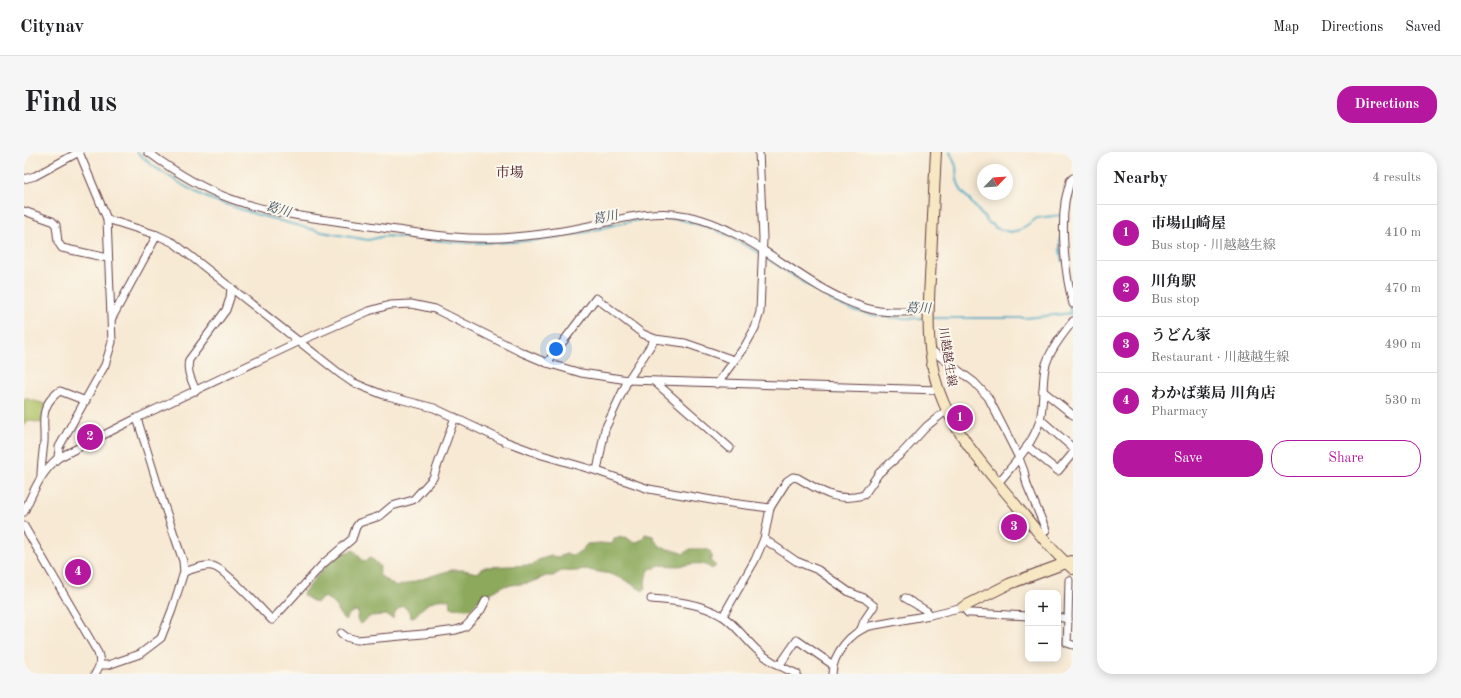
<!DOCTYPE html>
<html lang="en">
<head>
<meta charset="utf-8">
<style>
  body { margin:0; font-family:"Old Standard TT","Noto Serif JP",serif; background:#f6f6f6; color:#202124 }
  .controls { position:absolute; right:12px; bottom:12px; display:grid; overflow:hidden; border-radius:8px; box-shadow:0 2px 10px #0003 }
  .controls button { width:36px; height:36px; display:grid; place-items:center; padding:0; border:0; border-bottom:1px solid #e0e0e0; background:#fff; color:#202124; font:20px sans-serif }
  .compass { position:absolute; left:953px; top:12px; width:36px; height:36px; border-radius:50%; background:#fff; box-shadow:0 2px 10px #0003; rotate:65deg }
  .you { position:absolute; left:532px; top:197px; width:14px; height:14px; margin:-10px; border:3px solid #fff; border-radius:50%; background:#1a73e8; box-shadow:0 0 0 6px #1a73e833 }
  .badge { display:grid; place-items:center; width:26px; height:26px; border-radius:50%; background:#b5179e; color:#fff; font-size:13px; font-weight:700 }
  .pin { position:absolute; translate:-50% -50%; border:2px solid #fff; box-shadow:0 1px 4px #0006 }
  .list { margin:0; padding:0; list-style:none }
  h2 { display:flex; justify-content:space-between; align-items:center; height:52px; margin:0; padding:0 16px; font-size:17px }
  h2 small { font-size:13px; font-weight:400; color:#757577 }
  .list li { display:grid; grid-template-columns:26px 1fr auto; gap:12px; align-items:center; box-sizing:border-box; height:56px; padding:0 16px; border-top:1px solid #e0e0e0 }
  .list b { display:block; font-size:15px; white-space:nowrap }
  .list p { margin:0; font-size:13px; white-space:nowrap; color:#757577 }
  .list em { font-size:13px; font-style:normal; color:#757577 }
  .actions { display:flex; gap:8px; padding:12px 16px }
  .actions a { flex:1; padding:9px 0; border:1px solid #b5179e; border-radius:16px; text-align:center; font-size:14px; color:#b5179e }
  .actions .main { background:#b5179e; color:#fff }
  .map { position:relative; flex:none; width:1049px; height:522px; overflow:hidden; border-radius:16px }
  header { display:flex; align-items:center; gap:24px; box-sizing:border-box; height:56px; padding:0 20px; background:#fff; border-bottom:1px solid #e0e0e0 }
  header strong { font-size:19px }
  nav { display:flex; gap:22px; margin-inline-start:auto; font-size:14px }
  .intro { display:flex; align-items:center; justify-content:space-between; box-sizing:border-box; height:96px; padding:0 24px }
  h1 { margin:0; font-size:28px }
  .button { padding:10px 18px; border-radius:16px; background:#b5179e; color:#fff; font-size:14px; font-weight:700 }
  main { display:flex; gap:24px; padding:0 24px }
  aside { flex:1; background:#fff; border-radius:16px; box-shadow:0 2px 10px #0003 }
  .map>svg:first-child { display:block }
  .green { fill:#b0c367; stroke:#7d7149 }
  .forest { fill:#8ca95c; stroke:#6b6444 }
  .lines { fill:none; stroke-linecap:round; stroke-linejoin:round }
  .stream { stroke:#42a7c2; stroke-width:2 }
  .street-casing { stroke:#643d44; stroke-width:9 }
  .secondary-casing { stroke:#643d44; stroke-width:12 }
  .street { stroke:#fff; stroke-width:7 }
  .secondary { stroke:#f7e8c3; stroke-width:10 }
  .labels { text-anchor:middle; dominant-baseline:central; stroke-width:4; stroke-linejoin:round; paint-order:stroke }
  .street-label { font-size:12px; fill:#4a1f2b; stroke:#fbf7ec }
  .water-label { font-size:13px; font-style:italic; fill:#475567; stroke:#fbf7ec }
  .quarter-label { font-size:14px; fill:#4a1f2b; stroke:#fbf7ec }
</style>
</head>
<body>
<header>
<strong>Citynav</strong>
<nav><a>Map</a><a>Directions</a><a>Saved</a></nav>
</header>
<div class="intro"><h1>Find us</h1><a class="button">Directions</a></div>
<main>
<div class="map">
<svg width="1049" height="522" viewBox="0 0 1049 522">
  <rect width="100%" height="100%" fill="#fbf7ec"/>
  <filter id="ink" filterUnits="userSpaceOnUse"><feTurbulence type="fractalNoise" baseFrequency=".025" numOctaves="2"/><feDisplacementMap in="SourceGraphic" scale="8" xChannelSelector="R" yChannelSelector="G"/><feConvolveMatrix kernelMatrix="1 2 1 2 8 2 1 2 1" color-interpolation-filters="sRGB"/></filter>
  <filter id="wash" filterUnits="userSpaceOnUse"><feTurbulence type="fractalNoise" baseFrequency=".012" numOctaves="4" result="noise"/><feDisplacementMap in="SourceGraphic" scale="16" xChannelSelector="R" yChannelSelector="G"/><feGaussianBlur stdDeviation="0.9" result="paint"/><feColorMatrix in="noise" values="0 0 0 0 0 0 0 0 0 0 0 0 0 0 0 0 0 1.4 0 .05"/><feComposite in="paint" operator="in"/></filter>
  <g filter="url(#wash)">
    <rect width="100%" height="100%" fill="#f7e9d3"/>
    <polygon class="green" points="0,246 21,252 17,271 4,268 0,275"/>
    <path class="forest" d="M621,382L629,384C639,403 644,393 659,402L666,397H682L686,399L688,405L686,408L692,414L688,417C677,408 667,413 654,414C648,414 641,413 635,413L632,416H627C622,422 620,428 622,436L619,439L599,427L586,422L559,417L553,419H537L529,424H522L505,431L479,434L455,448L447,457L427,456L426,448C407,446 403,452 391,464L387,465L386,460L379,454C373,457 370,460 369,467L362,463L347,464L336,472L333,467L334,459C327,459 325,462 321,468C310,459 316,452 300,445L292,451L279,443C280,437 283,437 286,433C299,417 309,402 330,398L338,408L341,409L346,406L351,409L356,415L355,422C360,428 366,430 372,435L427,418H440L453,421L461,415L508,413L514,408L527,404L534,405L542,402L550,403L558,398L563,392L576,391L588,392L591,386L602,385L610,391L619,387Z"/>
    <g class="lines">
      <g class="stream">
        <polyline points="113,0 129,14 162,35 186,47 231,62 298,80 344,88 361,84 443,91 489,90 525,87 564,80 593,72 620,67 654,67 684,75 703,83 737,102"/>
        <polyline points="926,0 932,14 933,28 937,38 963,69 972,76 986,80 996,78 1013,66 1037,63"/>
        <polyline points="1036,85 1036,97 1038,110"/>
        <path d="M740,105C769,121 802,150 832,159C854,166 879,167 902,166"/>
        <polyline points="1045,148 1047,162"/>
        <polyline points="908,166 1002,166 1049,161"/>
      </g>
    </g>
  </g>
  <g filter="url(#ink)">
    <g class="lines">
      <defs>
        <g id="street">
          <path d="M124,0C151,20 178,37 210,48C249,62 291,66 332,72C387,80 444,91 500,84C524,82 547,78 570,73C601,66 632,57 663,64C732,78 778,137 842,156C862,162 884,160 904,159"/>
          <path d="M1049,26L1046,29C1045,35 1042,43 1041,50C1037,79 1041,123 1049,152"/>
          <polyline points="0,27 11,24 55,0"/>
          <polyline points="0,59 28,69 32,73 34,90 38,96 84,106"/>
          <polyline points="83,67 133,83 150,91 315,221 328,230 342,236 360,243 410,256 480,289 518,303 573,319 625,337 699,350 746,356"/>
          <polyline points="88,166 133,83"/>
          <polyline points="907,198 950,230 964,245 995,306 1000,319 1003,333 1022,378 1017,384"/>
          <polyline points="523,211 572,146 619,182 631,187 661,191 710,208"/>
          <polyline points="631,230 706,296"/>
          <polyline points="693,232 721,194 731,176 736,160 739,86 735,0"/>
          <path d="M172,239C168,229 162,219 165,208L202,158L206,146L207,135"/>
          <polyline points="1019,239 1049,263"/>
          <polyline points="1016,267 1049,296"/>
          <polyline points="1003,294 1034,319 1049,301"/>
          <polyline points="34,306 35,295 81,213 88,190 83,67 55,0"/>
          <polyline points="573,319 581,277 604,228 631,187"/>
          <path d="M17,324C17,313 19,301 20,290C21,275 16,260 27,247C30,244 32,241 36,239L62,249"/>
          <path d="M974,331C990,312 1009,292 1016,268C1020,251 1018,233 1021,216C1024,200 1040,181 1049,169"/>
          <path d="M0,360C9,340 17,320 34,306L113,266L274,190L345,159L366,153L387,152L411,157L497,200L523,211L557,221L604,228L915,238"/>
          <path d="M0,374L74,501C77,510 76,514 71,522"/>
          <polyline points="740,387 772,409 794,418 825,440 840,446 850,454 840,469 837,477"/>
          <path d="M160,420C168,418 179,412 188,414C201,416 237,457 248,468L300,411L328,387L332,375L335,371L356,364L368,354L389,348L409,326L431,265"/>
          <polyline points="881,446 903,459 906,463"/>
          <path d="M627,447C651,449 676,451 698,464C709,470 723,489 733,498C745,509 759,516 773,522"/>
          <path d="M699,464L731,408L740,387L746,356L763,329L769,325L774,326C797,339 812,351 840,343L855,321L878,301L903,274L923,258"/>
          <polyline points="1034,465 1044,467 1045,428"/>
          <polyline points="1044,467 1043,491 1049,493"/>
          <polyline points="317,481 322,485 333,488 410,481 432,478 441,475 457,458 462,448"/>
          <polyline points="76,513 84,513 116,502 137,486 148,458 160,420 159,409 139,350 113,266"/>
          <polyline points="755,514 773,488 809,513"/>
          <path d="M808,522C809,501 827,480 846,474L906,463L939,455L944,461H947L1004,464"/>
        </g>
        <g id="secondary">
          <path d="M912,0C910,35 909,71 907,106C905,150 900,196 915,239C928,277 957,311 983,342C1004,367 1024,396 1049,417"/>
          <polyline points="939,455 985,432 1047,409"/>
        </g>
      </defs>
      <use href="#street" class="street-casing"/>
      <use href="#secondary" class="secondary-casing"/>
      <use href="#street" class="street"/>
      <use href="#secondary" class="secondary"/>
    </g>
  </g>
  <g class="labels">
    <g class="street-label">
      <text transform="translate(923 205) rotate(81)">川越越生線</text>
    </g>
    <g class="water-label">
      <text transform="translate(254 58) rotate(16)">葛川</text>
      <text transform="translate(581 66) rotate(-11)">葛川</text>
      <text transform="translate(894 157) rotate(1)">葛川</text>
    </g>
    <g class="quarter-label">
      <text x="486" y="21">市場</text>
    </g>
  </g>
</svg>
<div class="controls">
<button>+</button>
<button>−</button>
</div>
<svg class="compass" viewBox="-18 -18 36 36"><path d="M0-13l5 13h-10z" fill="#e53935"/><path d="M0 13l5-13h-10z" fill="#757577"/></svg>
<div class="you"></div>
<div class="pin badge" style="left:936px;top:266px">1</div>
<div class="pin badge" style="left:66px;top:285px">2</div>
<div class="pin badge" style="left:990px;top:375px">3</div>
<div class="pin badge" style="left:54px;top:420px">4</div>
</div>
<aside>
<h2>Nearby<small>4 results</small></h2>
<ul class="list">
<li><span class="badge">1</span><div><b>市場山崎屋</b><p>Bus stop · 川越越生線</p></div><em>410 m</em></li>
<li><span class="badge">2</span><div><b>川角駅</b><p>Bus stop</p></div><em>470 m</em></li>
<li><span class="badge">3</span><div><b>うどん家</b><p>Restaurant · 川越越生線</p></div><em>490 m</em></li>
<li><span class="badge">4</span><div><b>わかば薬局 川角店</b><p>Pharmacy</p></div><em>530 m</em></li>
</ul>
<div class="actions"><a class="main">Save</a><a>Share</a></div>
</aside>
</main>
</body>
</html>
